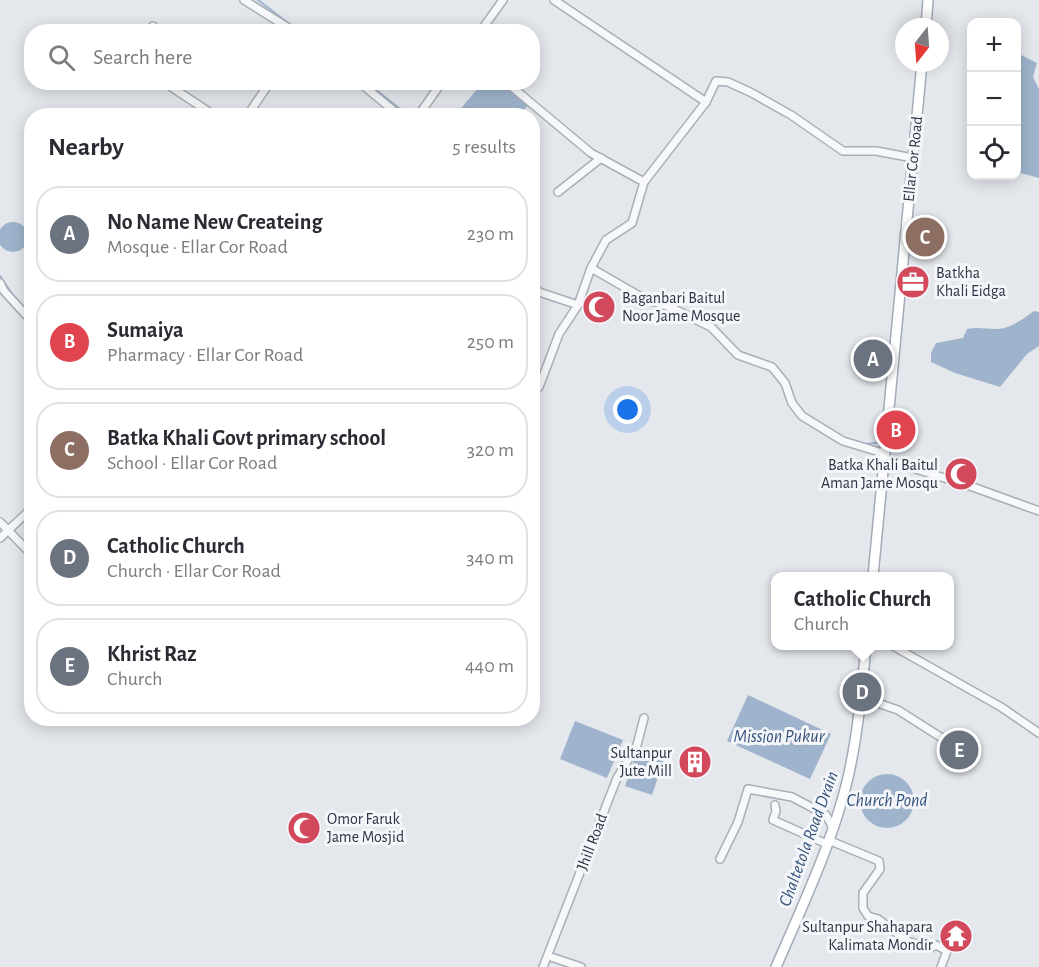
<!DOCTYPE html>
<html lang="en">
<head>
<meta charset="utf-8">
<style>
  body { margin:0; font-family:"Alegreya Sans",sans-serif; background:#f7f7f7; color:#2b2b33 }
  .controls { position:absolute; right:18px; top:18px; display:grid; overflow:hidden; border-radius:12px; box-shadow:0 3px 15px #0003 }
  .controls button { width:54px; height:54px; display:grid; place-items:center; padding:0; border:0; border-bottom:2px solid #e1e1e2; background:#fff; color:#2b2b33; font:30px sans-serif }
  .compass { position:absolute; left:895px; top:18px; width:54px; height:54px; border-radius:50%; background:#fff; box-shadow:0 3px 15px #0003; rotate:197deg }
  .you { position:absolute; left:628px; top:410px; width:21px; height:21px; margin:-15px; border:4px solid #fff; border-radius:50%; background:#1a73e8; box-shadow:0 0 0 9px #1a73e833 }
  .badge { display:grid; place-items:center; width:39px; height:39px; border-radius:50%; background:#7c3aed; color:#fff; font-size:20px; font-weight:700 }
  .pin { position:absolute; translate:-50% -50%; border:3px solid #fff; box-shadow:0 2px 6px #0006 }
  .popup { position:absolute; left:771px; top:572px; width:183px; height:78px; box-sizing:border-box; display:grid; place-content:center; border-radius:12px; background:#fff; filter:drop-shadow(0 2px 4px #0005); font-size:20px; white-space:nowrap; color:#7c7c81 }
  .popup b { font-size:22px; color:#2b2b33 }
  .popup::after { content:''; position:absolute; left:50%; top:100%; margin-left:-12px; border:12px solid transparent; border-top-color:#fff }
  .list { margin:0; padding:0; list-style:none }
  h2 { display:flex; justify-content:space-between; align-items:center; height:78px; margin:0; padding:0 24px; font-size:26px }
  h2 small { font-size:20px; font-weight:400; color:#7c7c81 }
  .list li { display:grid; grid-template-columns:39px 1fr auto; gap:18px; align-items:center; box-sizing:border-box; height:96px; margin:0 12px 12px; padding:0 12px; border:2px solid #e1e1e2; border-radius:24px }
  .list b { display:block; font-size:22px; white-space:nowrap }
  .list p { margin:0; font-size:20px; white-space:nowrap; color:#7c7c81 }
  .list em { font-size:20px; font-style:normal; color:#7c7c81 }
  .icon { flex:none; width:33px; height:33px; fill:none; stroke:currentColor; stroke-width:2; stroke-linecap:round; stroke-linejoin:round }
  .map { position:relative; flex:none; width:1039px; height:967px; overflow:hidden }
  .search { position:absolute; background:#fff; box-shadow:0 3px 15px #0003; left:24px; top:24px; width:516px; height:66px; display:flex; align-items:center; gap:15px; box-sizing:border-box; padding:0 21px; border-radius:24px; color:#7c7c81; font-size:22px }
  .panel { position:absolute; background:#fff; box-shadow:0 3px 15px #0003; left:24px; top:108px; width:516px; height:618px; border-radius:24px }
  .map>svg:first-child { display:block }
  .water { fill:#9fb4cc }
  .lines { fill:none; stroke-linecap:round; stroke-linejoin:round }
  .stream { stroke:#9fb4cc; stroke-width:2 }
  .minor-casing { stroke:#a9aeb7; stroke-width:10 }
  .major-casing { stroke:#a3abb8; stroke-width:12 }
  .minor { stroke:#f7f8fa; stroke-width:7 }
  .major { stroke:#fff; stroke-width:9 }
  .labels { text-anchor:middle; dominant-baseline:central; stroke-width:6; stroke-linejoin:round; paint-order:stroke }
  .street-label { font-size:16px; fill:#2b3445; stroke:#f4f6f9 }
  .poi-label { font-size:16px; fill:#2b3445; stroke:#f4f6f9; text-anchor:start }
  .water-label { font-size:18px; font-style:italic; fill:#34527a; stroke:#f4f6f9 }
</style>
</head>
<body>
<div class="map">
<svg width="1039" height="967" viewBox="0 0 1039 967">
  <rect width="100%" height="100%" fill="#e4e7ec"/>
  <g class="water">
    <polygon points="1017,53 1037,63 1033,77 1039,89 1039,178 1017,172"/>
    <polygon points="482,83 504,83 529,104 520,115 455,116"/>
    <circle cx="13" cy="237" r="15"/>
    <path d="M1034,311L1039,312V346L1027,354L1000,387L955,373L931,362V353L936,343L963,338L967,329C977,327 986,329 996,329C1010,329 1023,319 1034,311Z"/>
    <polygon points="748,695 831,734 810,779 727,741"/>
    <polygon points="575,721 623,740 607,778 560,759"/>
    <polygon points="638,748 665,757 652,795 625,786"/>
    <circle cx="887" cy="801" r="27"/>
  </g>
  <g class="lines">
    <g class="stream">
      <polyline points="258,0 300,32"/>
      <polyline points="366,82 409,116"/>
      <polyline points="0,276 13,295"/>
      <polyline points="20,304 27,310"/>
      <polyline points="866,444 884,442"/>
    </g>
    <defs>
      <g id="minor">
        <polyline points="244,0 295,32"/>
        <polyline points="554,0 706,102"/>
        <polyline points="150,32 153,26"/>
        <polyline points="480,32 503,0"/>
        <polyline points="164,82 215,116"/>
        <polyline points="359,82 400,116"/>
        <polyline points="506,82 591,153 644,182 632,223 606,240 591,268"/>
        <polyline points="247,116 270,82"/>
        <polyline points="418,116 442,82"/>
        <polyline points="644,182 706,102 716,81 728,82 750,92 791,115 843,151 876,151 913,158"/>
        <polyline points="558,192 601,158"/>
        <polyline points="0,283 4,291 26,315"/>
        <polyline points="532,285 539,292 578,305"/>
        <polyline points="539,387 559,334 578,305 591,268 643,298 672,308 711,327 738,355 772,367 785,383 792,403 802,416 843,441 886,454"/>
        <polyline points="884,459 970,486 1039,511"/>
        <polyline points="0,522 32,555"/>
        <polyline points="0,538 32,508"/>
        <polyline points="893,646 1001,707 1039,733"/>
        <polyline points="860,697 898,710 942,738"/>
        <polyline points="775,805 776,811 773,820 827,844"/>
        <polyline points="828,840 879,861 880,869 863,893 863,908 868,916 878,919 907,941 930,948 936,945 947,951 941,967"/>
        <polyline points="720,859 738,822 748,789 792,797 826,815 833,828"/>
        <polyline points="548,956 581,967"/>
        <polyline points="543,967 617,778 637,745 644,718"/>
      </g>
      <g id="major">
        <polyline points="926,27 928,0"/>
        <polyline points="873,576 922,63"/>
        <path d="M776,967C802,907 835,837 849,773C858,732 862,688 866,646"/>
      </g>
    </defs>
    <use href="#minor" class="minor-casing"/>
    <use href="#major" class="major-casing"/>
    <use href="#minor" class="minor"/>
    <use href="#major" class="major"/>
  </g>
  <defs>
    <symbol id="office-disc" viewBox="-11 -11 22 22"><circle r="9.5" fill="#d1495b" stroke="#f4f6f9"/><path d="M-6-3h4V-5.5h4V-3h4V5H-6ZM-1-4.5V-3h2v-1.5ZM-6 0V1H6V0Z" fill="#fff"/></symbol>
    <symbol id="mosque-disc" viewBox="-11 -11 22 22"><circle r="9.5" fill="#d1495b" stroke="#f4f6f9"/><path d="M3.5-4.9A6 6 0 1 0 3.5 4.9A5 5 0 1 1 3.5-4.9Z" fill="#fff"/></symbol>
    <symbol id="building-disc" viewBox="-11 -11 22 22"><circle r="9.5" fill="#d1495b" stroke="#f4f6f9"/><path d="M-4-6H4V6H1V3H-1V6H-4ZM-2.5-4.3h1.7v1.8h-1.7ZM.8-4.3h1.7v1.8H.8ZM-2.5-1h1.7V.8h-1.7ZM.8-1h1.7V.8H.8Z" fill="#fff"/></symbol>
    <symbol id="temple-disc" viewBox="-11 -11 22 22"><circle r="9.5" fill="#d1495b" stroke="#f4f6f9"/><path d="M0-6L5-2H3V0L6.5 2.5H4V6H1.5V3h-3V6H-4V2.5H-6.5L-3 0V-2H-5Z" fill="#fff"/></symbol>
  </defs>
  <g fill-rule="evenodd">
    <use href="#office-disc" x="894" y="263" width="38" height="38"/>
    <use href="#mosque-disc" x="580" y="288" width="38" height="38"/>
    <use href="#mosque-disc" x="942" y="455" width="38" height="38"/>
    <use href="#building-disc" x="676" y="743" width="38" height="38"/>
    <use href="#mosque-disc" x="285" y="809" width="38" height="38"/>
    <use href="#temple-disc" x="937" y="917" width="38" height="38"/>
  </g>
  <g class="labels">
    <g class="street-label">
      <text transform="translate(913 159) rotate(-84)">Ellar Cor Road</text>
      <text transform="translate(592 842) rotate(-69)">Jhill Road</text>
    </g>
    <g class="poi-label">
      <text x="936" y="273">Batkha<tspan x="936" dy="18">Khali Eidga</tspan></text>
      <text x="622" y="298">Baganbari Baitul<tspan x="622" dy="18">Noor Jame Mosque</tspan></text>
      <text x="938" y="465" text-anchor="end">Batka Khali Baitul<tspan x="938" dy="18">Aman Jame Mosqu</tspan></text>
      <text x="672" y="753" text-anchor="end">Sultanpur<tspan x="672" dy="18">Jute Mill</tspan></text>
      <text x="327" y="819">Omor Faruk<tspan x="327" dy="18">Jame Mosjid</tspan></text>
      <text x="933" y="927" text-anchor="end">Sultanpur Shahapara<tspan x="933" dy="18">Kalimata Mondir</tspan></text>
    </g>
    <g class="water-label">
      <text x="779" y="737">Mission Pukur</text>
      <text x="887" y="801">Church Pond</text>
      <text transform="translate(809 839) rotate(-70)">Chaltetola Road Drain</text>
    </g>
  </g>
</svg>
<div class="controls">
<button>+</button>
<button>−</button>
<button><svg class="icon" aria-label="locate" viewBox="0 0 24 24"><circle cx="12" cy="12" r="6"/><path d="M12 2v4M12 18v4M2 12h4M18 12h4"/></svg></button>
</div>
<svg class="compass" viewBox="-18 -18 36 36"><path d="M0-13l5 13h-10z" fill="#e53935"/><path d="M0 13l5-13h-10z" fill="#7c7c81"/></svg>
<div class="you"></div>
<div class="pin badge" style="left:873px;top:359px;background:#6b7280">A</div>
<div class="pin badge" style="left:896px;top:430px;background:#e0444e">B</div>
<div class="pin badge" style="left:925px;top:237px;background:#8d6e63">C</div>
<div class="pin badge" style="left:862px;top:692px;background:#6b7280">D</div>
<div class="popup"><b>Catholic Church</b>Church</div>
<div class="pin badge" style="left:959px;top:750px;background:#6b7280">E</div>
<div class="search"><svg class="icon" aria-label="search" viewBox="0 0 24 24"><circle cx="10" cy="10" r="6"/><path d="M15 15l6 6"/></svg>Search here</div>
<section class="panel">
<h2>Nearby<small>5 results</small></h2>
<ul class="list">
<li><span class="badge" style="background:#6b7280">A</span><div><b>No Name New Createing</b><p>Mosque · Ellar Cor Road</p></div><em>230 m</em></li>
<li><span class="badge" style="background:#e0444e">B</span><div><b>Sumaiya</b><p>Pharmacy · Ellar Cor Road</p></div><em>250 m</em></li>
<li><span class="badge" style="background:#8d6e63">C</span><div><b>Batka Khali Govt primary school</b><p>School · Ellar Cor Road</p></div><em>320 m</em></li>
<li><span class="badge" style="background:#6b7280">D</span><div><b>Catholic Church</b><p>Church · Ellar Cor Road</p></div><em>340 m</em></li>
<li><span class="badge" style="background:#6b7280">E</span><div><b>Khrist Raz</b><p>Church</p></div><em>440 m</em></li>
</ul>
</section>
</div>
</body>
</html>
